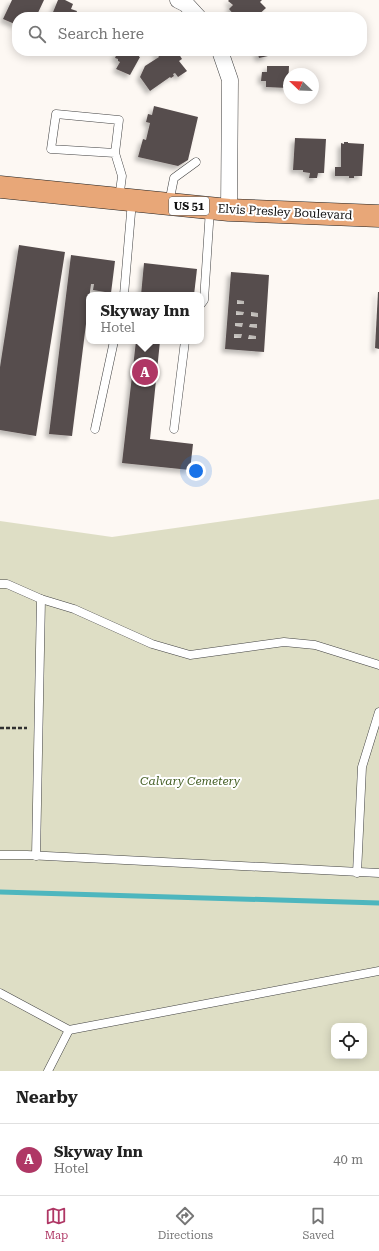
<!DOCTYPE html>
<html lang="en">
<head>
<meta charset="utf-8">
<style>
  body { margin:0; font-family:"Roboto Serif",serif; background:#f6f6f6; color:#222 }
  .controls { position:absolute; right:12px; bottom:12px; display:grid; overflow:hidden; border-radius:8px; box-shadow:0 2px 10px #0003 }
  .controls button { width:36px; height:36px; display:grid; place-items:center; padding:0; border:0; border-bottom:1px solid #e0e0e0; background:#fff; color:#222; font:20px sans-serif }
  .compass { position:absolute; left:283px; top:68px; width:36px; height:36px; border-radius:50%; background:#fff; box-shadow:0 2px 10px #0003; rotate:293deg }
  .you { position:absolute; left:196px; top:471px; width:14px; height:14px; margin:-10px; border:3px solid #fff; border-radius:50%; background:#1a73e8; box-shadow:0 0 0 6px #1a73e833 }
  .badge { display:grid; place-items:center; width:26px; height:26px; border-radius:50%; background:#af3765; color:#fff; font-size:13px; font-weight:700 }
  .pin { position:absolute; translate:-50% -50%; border:2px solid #fff; box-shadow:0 1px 4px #0006 }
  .popup { position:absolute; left:86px; top:292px; width:118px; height:52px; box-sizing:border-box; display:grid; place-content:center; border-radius:8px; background:#fff; filter:drop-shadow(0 1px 3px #0005); font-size:13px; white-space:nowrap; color:#767676 }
  .popup b { font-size:15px; color:#222 }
  .popup::after { content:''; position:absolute; left:50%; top:100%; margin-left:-8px; border:8px solid transparent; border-top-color:#fff }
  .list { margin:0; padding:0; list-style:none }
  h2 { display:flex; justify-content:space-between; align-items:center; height:52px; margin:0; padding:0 16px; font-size:17px }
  h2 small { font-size:13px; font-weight:400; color:#767676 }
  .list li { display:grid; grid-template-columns:26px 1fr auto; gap:12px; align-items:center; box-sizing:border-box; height:72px; padding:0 16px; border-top:1px solid #e0e0e0 }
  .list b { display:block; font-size:15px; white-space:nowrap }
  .list p { margin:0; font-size:13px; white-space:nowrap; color:#767676 }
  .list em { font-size:13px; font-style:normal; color:#767676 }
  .icon { flex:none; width:22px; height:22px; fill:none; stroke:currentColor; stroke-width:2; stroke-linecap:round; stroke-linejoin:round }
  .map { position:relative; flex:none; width:379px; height:1071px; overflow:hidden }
  .search { position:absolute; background:#fff; box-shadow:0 2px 10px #0003; left:12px; right:12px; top:12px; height:44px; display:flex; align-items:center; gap:10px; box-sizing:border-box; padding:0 14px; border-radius:16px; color:#767676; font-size:15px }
  .sheet { height:124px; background:#fff }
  nav { display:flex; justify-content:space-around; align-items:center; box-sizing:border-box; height:56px; border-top:1px solid #e0e0e0; background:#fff; font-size:11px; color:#767676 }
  nav a { display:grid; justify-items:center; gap:2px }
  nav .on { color:#af3765 }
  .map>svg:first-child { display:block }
  .cemetery { fill:#dedec5; fill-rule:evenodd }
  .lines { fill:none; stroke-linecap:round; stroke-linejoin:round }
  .stream { stroke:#4db6be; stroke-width:5 }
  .building { fill:#574d4d; fill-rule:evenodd; filter:url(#shadow) }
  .service-casing { stroke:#424242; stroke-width:9 }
  .minor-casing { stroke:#424242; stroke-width:17 }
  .primary-casing { stroke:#202020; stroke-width:23 }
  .path { stroke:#313131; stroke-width:2.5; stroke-dasharray:4 2; stroke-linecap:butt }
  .service { stroke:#fff; stroke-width:8 }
  .minor { stroke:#fff; stroke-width:16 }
  .primary { stroke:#e8a778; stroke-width:22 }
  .labels { text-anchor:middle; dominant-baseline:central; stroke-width:4; stroke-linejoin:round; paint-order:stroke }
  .shield { fill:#fff; stroke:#575757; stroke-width:1 }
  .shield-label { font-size:11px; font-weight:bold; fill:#0f0f0f }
  .street-label { font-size:12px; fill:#0f0f0f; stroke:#fff }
  .park-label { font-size:12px; font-style:italic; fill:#466027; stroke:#fff }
</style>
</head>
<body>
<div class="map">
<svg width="379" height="1071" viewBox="0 0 379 1071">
  <defs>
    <filter id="shadow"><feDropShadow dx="-3.5" dy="3.5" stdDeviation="2" flood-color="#0004"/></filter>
  </defs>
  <rect width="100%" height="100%" fill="#fdf8f3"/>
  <path class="cemetery" d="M379,499V1071H0V521L112,537ZM334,1026H364V1056H334Z"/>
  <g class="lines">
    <polyline class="stream" points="0,892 379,903"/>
  </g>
  <g class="building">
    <polygon points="12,0 44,0 36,17 17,17 17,25 3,19"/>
    <polygon points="58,0 65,0 73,4 71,9 77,11 75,17 51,17"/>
    <polygon points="229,0 262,0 260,2 266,8 256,17 247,17 245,15 243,17 239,12 235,16 229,9 233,5 228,1"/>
    <polygon points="118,51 142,51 139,57 140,57 130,75 116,69 120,62 118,61 118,59 115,58"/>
    <polygon points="155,51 177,51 182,59 179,61 187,71 178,77 175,73 173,74 174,76 171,78 170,77 150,91 140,77 145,66 159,57"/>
    <polygon points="257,51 267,51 268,56 259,58"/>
    <polygon points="267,66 289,66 288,88 266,87 266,81 261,81 262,72 267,72"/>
    <polygon points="154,106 198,117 188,160 178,166 138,157 143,139 146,140 150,123 146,122 148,114 152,115"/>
    <polygon points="295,138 326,139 324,173 318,173 317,178 309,178 310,173 303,172 303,170 293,170"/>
    <polygon points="344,142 348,142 348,143 364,144 362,176 354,176 354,178 349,178 349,176 335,176 335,167 341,167 341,143 344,144"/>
    <polygon points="19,245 65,252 36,436 0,430 0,367"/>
    <polygon points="71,255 115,261 111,293 93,290 94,284 91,284 72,436 49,434"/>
    <polygon points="144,263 197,269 194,295 141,295"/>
    <path d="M231,272L269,275L264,352L225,349ZM237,300L244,301V304H237ZM236,311L244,312L243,315H236ZM251,312L258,313V317L251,316ZM235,323H243L242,327L235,326ZM250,324H257V328L249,327ZM234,334H242L241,338H234ZM249,335L256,336V339H248Z"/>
    <polygon points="378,292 379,292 379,349 375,348"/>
    <polygon points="136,341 160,341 150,439 193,444 190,470 122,463"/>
  </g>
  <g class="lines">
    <defs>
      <g id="service">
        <polyline points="115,153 119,120 56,114 51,149 115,153 122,176 119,199"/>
        <polyline points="169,203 174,178 196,162"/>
        <polyline points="124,295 132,201"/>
        <polyline points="201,304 204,300 210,209"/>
        <polyline points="95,429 114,341"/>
        <polyline points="174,429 185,341"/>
        <polyline points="0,584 7,584 41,599 36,856"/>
        <polyline points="41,599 74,609 152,644 190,655 284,642 315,645 379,665"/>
        <polyline points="0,855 27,855 379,873"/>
        <polyline points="357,873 362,767 379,712"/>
        <polyline points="0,993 69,1030 48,1071"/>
        <polyline points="69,1030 379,971"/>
      </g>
      <g id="minor">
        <polyline points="178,0 186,4 198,17"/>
        <polyline points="220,51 230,80 229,210"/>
      </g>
      <polyline id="primary" points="0,187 229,210 379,216"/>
    </defs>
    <use href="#service" class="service-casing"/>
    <use href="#minor" class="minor-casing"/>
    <use href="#primary" class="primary-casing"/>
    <polyline class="path" points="0,728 27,728"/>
    <use href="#service" class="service"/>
    <use href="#minor" class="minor"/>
    <use href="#primary" class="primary"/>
  </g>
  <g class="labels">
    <rect class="shield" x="169" y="197" width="40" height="18" rx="3"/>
    <g class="shield-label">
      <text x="189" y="206">US 51</text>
    </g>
    <g class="street-label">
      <text transform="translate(285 212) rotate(3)">Elvis Presley Boulevard</text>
    </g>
    <g class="park-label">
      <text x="190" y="781">Calvary Cemetery</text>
    </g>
  </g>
</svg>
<div class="controls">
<button><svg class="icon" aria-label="locate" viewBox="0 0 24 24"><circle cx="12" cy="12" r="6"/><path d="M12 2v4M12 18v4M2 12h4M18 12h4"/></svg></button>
</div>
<svg class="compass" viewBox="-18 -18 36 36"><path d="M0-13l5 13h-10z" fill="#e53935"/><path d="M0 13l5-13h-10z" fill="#767676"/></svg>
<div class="you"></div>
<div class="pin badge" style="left:145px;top:372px">A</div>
<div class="popup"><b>Skyway Inn</b>Hotel</div>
<div class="search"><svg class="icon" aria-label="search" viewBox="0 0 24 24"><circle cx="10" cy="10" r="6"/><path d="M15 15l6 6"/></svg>Search here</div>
</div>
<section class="sheet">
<h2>Nearby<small></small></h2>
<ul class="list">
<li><span class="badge">A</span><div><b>Skyway Inn</b><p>Hotel</p></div><em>40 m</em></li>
</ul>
</section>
<nav>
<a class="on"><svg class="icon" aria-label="map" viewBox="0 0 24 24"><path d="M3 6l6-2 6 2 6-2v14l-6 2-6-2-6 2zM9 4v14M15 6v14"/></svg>Map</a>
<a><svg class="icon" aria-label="directions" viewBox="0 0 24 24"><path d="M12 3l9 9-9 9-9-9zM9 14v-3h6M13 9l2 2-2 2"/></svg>Directions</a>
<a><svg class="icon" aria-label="saved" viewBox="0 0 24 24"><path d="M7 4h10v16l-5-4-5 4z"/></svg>Saved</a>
</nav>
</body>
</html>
